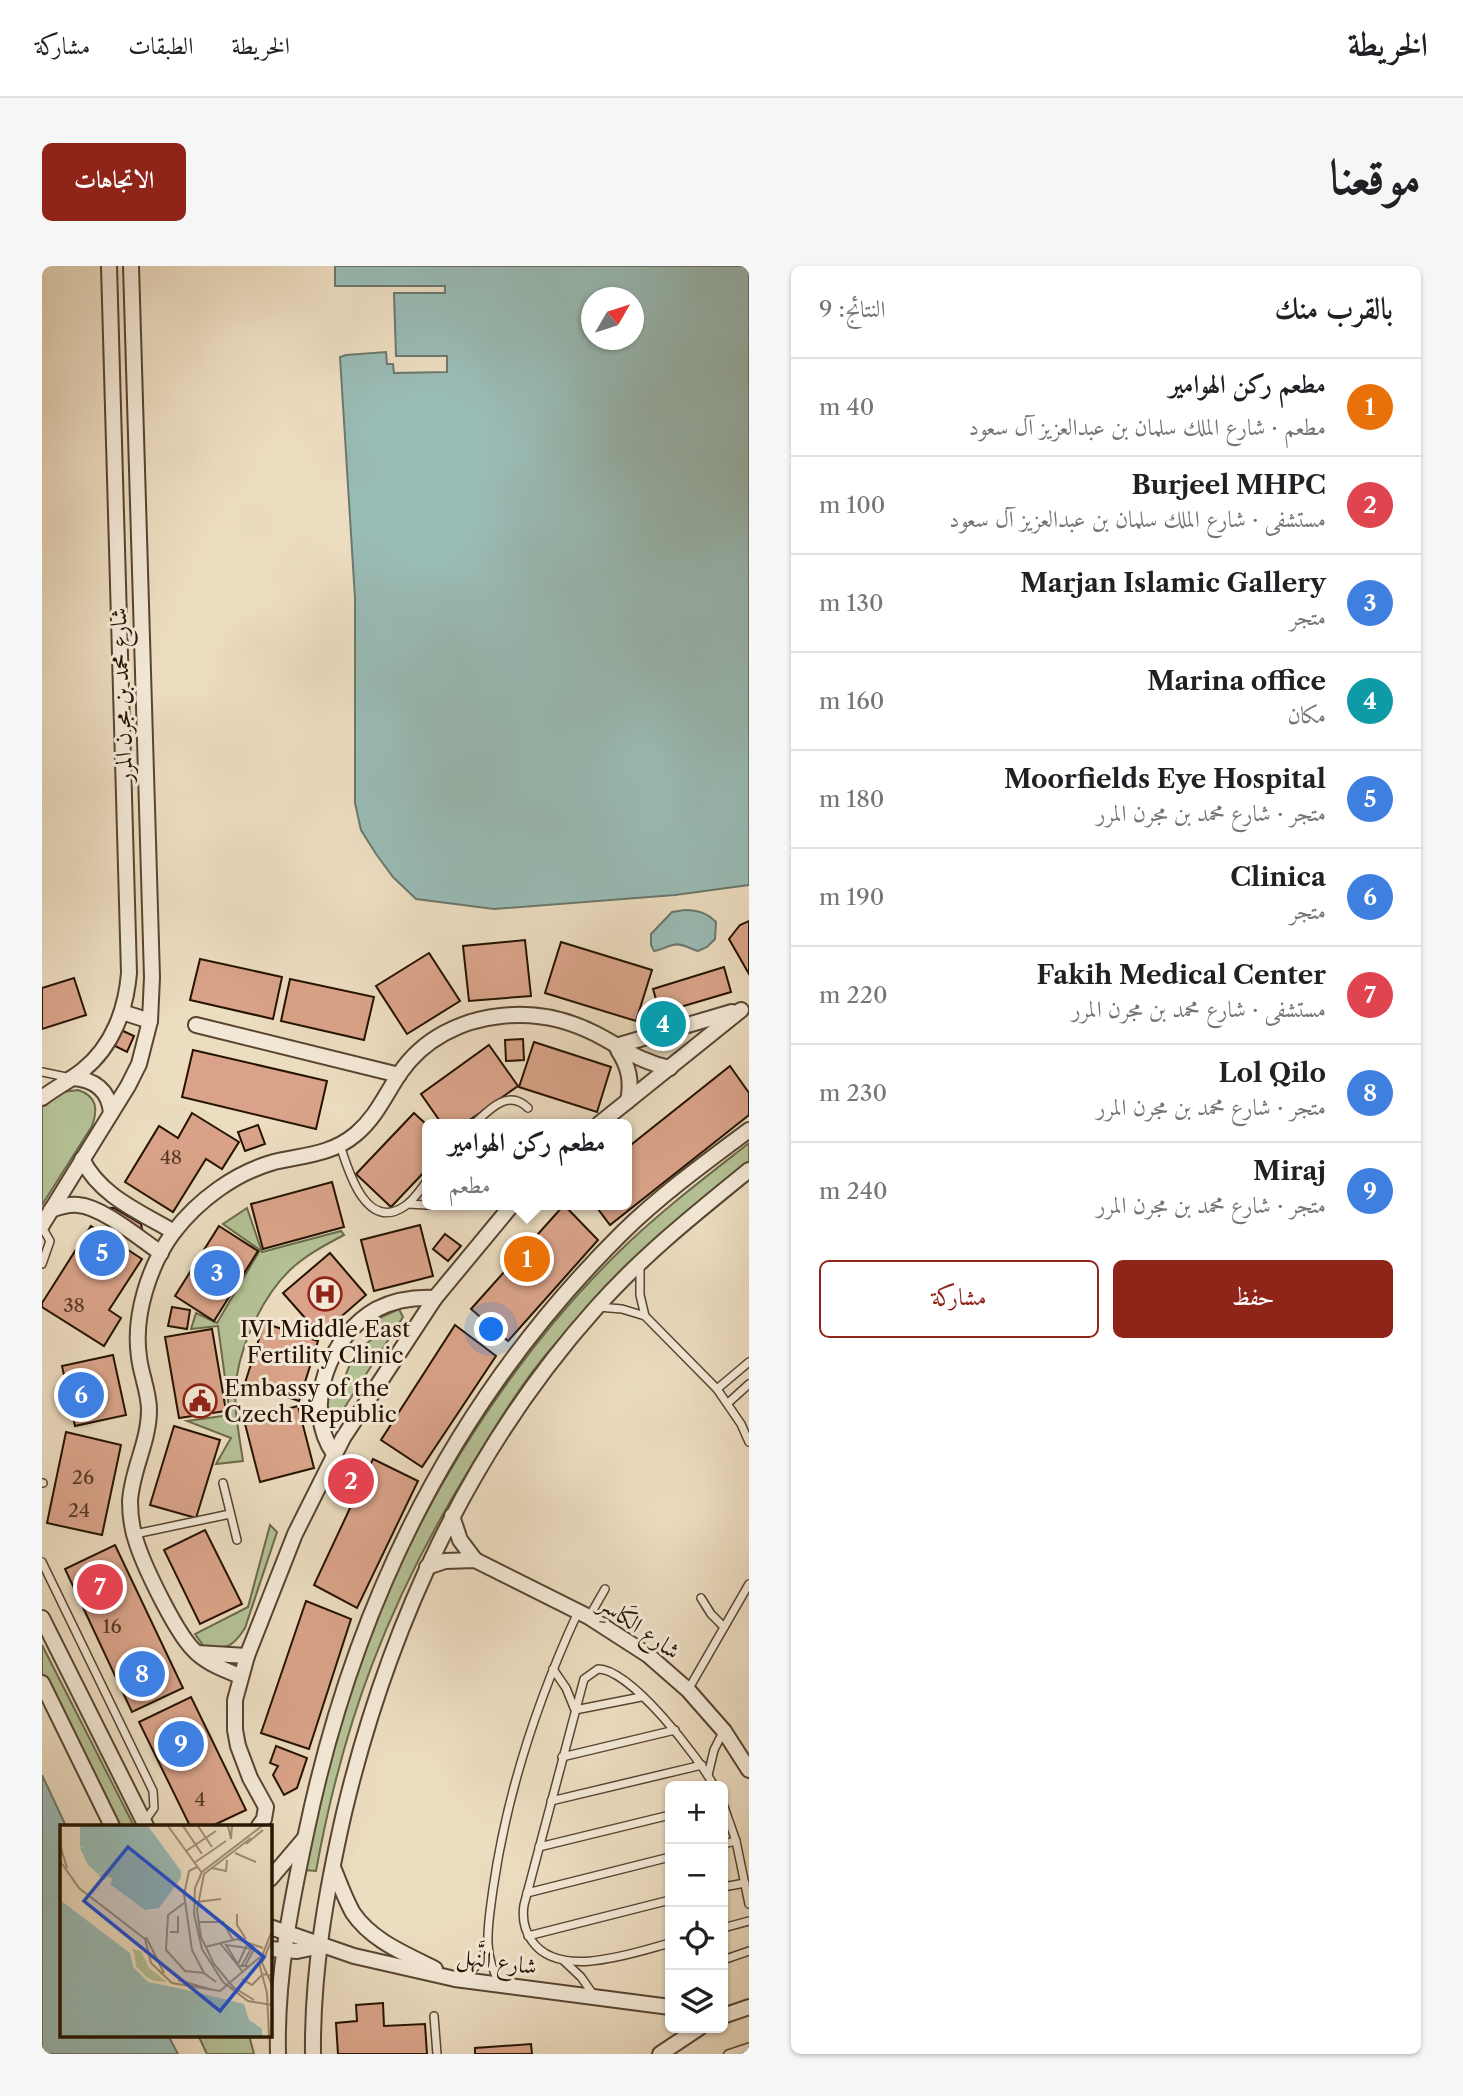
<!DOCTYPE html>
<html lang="ar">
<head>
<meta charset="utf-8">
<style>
  body { margin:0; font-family:"Libre Caslon Text",Amiri,serif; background:#f6f6f6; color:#202124; direction:rtl }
  .controls { position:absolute; right:21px; bottom:21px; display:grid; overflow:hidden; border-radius:10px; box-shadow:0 2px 5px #0004 }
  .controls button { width:63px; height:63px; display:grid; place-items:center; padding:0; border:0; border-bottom:2px solid #e0e0e0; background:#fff; color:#202124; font:35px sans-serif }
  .compass { position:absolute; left:539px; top:21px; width:63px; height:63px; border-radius:50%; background:#fff; box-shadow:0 2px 5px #0004; rotate:51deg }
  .you { position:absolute; left:450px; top:1064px; width:24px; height:24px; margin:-18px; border:5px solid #fff; border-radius:50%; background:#1a73e8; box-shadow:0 0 0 10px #1a73e833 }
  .badge { display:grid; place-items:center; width:46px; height:46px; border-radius:50%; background:#8f2418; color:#fff; font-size:23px; font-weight:700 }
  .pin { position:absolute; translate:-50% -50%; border:4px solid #fff; box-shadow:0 2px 7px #0006 }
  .popup { position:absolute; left:380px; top:853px; width:210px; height:91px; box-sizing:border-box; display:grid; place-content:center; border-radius:10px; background:#fff; filter:drop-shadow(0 2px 5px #0005); font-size:23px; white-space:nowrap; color:#757577 }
  .popup b { font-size:26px; color:#202124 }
  .popup::after { content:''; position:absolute; left:50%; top:100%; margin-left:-14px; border:14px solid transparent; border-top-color:#fff }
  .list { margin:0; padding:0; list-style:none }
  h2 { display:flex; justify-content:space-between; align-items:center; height:91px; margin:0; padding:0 28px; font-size:30px }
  h2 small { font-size:23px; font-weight:400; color:#757577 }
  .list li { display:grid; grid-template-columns:46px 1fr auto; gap:21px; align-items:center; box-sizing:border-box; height:98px; padding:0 28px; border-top:2px solid #e0e0e0 }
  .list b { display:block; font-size:26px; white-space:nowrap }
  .list p { margin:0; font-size:23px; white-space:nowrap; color:#757577 }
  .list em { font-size:23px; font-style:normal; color:#757577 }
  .actions { display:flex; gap:14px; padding:21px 28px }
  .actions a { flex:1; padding:16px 0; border:2px solid #8f2418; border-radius:10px; text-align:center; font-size:24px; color:#8f2418 }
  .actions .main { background:#8f2418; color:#fff }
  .icon { flex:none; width:38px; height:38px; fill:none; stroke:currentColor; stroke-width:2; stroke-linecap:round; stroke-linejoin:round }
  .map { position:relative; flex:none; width:707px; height:1788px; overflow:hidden; direction:ltr; border-radius:10px }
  header { display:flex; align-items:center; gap:42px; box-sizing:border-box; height:98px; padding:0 35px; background:#fff; border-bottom:2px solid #e0e0e0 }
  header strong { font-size:33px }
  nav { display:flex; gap:38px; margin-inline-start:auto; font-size:24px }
  .intro { display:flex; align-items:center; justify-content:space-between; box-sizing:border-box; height:168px; padding:0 42px }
  h1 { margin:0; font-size:49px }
  .button { padding:18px 32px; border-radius:10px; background:#8f2418; color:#fff; font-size:24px; font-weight:700 }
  main { display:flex; gap:42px; padding:0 42px }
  aside { flex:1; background:#fff; border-radius:10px; box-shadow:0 2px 5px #0004 }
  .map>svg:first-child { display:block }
  .green { fill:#b4c195; stroke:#6c6a4b; stroke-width:2 }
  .water { fill:#99bbb5; stroke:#6b786d; stroke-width:2; fill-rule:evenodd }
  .building { fill:#daa389; stroke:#251301; stroke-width:2 }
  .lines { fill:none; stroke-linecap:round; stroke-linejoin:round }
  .service-casing { stroke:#574531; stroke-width:10 }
  .minor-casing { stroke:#574531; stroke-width:18 }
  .service { stroke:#f3e8d6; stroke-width:7 }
  .minor { stroke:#f3e8d6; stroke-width:14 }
  .labels { text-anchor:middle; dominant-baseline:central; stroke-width:6; stroke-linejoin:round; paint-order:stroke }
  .number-label { font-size:19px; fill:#523723 }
  .street-label { font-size:23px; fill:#251301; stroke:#f3e8d6 }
  .poi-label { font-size:23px; fill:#251301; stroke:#f3e8d6 }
  .inset-road { fill:none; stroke:#9c8c74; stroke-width:2 }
  .view { fill:#1d4ed8; fill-opacity:0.15; stroke:#1d4ed8; stroke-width:3.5 }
  .inset-edge { fill:none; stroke:#251301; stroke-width:3.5 }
</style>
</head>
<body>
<header>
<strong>الخريطة</strong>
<nav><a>الخريطة</a><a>الطبقات</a><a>مشاركة</a></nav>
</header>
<div class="intro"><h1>موقعنا</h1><a class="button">الاتجاهات</a></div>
<main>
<aside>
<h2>بالقرب منك<small>النتائج: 9</small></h2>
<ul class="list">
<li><span class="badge" style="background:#e8710a">1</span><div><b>مطعم ركن الهوامير</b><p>مطعم · شارع الملك سلمان بن عبدالعزيز آل سعود</p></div><em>40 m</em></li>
<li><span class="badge" style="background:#e0444e">2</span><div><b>Burjeel MHPC</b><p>مستشفى · شارع الملك سلمان بن عبدالعزيز آل سعود</p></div><em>100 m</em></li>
<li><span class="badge" style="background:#3f7fe0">3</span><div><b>Marjan Islamic Gallery</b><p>متجر</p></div><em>130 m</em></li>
<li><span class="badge" style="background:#0f9aa8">4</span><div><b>Marina office</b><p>مكان</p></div><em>160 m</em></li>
<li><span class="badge" style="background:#3f7fe0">5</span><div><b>Moorfields Eye Hospital</b><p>متجر · شارع محمد بن مجرن المرر</p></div><em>180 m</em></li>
<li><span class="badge" style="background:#3f7fe0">6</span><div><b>Clinica</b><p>متجر</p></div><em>190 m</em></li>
<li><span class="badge" style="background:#e0444e">7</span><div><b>Fakih Medical Center</b><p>مستشفى · شارع محمد بن مجرن المرر</p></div><em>220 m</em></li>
<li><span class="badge" style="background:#3f7fe0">8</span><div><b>Lol Qilo</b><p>متجر · شارع محمد بن مجرن المرر</p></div><em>230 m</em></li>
<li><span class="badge" style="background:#3f7fe0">9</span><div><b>Miraj</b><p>متجر · شارع محمد بن مجرن المرر</p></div><em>240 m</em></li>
</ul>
<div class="actions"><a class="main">حفظ</a><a>مشاركة</a></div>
</aside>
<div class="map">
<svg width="707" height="1788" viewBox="0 0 707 1788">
  <rect width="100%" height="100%" fill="#ecdcc0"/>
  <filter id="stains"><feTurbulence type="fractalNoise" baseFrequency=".00286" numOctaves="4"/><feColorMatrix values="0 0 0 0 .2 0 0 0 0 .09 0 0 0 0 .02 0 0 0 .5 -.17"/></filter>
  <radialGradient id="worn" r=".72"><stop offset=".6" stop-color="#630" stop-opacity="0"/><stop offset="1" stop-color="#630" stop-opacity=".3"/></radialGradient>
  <g class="green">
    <path d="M36,824C55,830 56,843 50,860L0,939V839L21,826Z"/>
    <path d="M707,877V895C669,924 634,956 600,989C562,1026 523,1063 491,1105C467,1137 446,1172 425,1207C346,1337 301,1456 274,1605L262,1604C279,1529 296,1456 322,1384C375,1240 473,1084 585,978C623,942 665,910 707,877Z"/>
    <path d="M205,942L220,986L299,965L302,969C283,979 264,989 248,1004C222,1029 201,1073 195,1109C190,1137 197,1167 201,1195L174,1198L189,1172L145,1155L188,1149L176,1060L149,1063L154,1047L175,1057L218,984L181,958Z"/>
    <path d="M357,1043L361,1051L290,1161L282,1156L284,1129L297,1128C307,1098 309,1089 335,1069L331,1055Z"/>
    <path d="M228,1259L235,1266L203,1362C191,1381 185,1383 163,1382L153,1368L206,1341Z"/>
    <polygon points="0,1379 92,1560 78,1560 0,1407"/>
    <polygon points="156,1769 207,1769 212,1788 165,1788"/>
  </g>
  <g class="water">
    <path d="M293,0H707V619L633,629L452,643L374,633L351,611L334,588L319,564L313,537V332L298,91L304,89L344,86L345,98H351L352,107L405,106V90H354L352,27H403V20H293ZM550,32H592V74H550Z"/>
    <path d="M643,644C656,644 665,647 674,656L673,673L665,681L656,685C648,683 639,676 631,679C624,680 620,684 612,685L609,679V668L630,646Z"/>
    <polygon points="0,1509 24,1560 19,1560 19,1769 126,1769 136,1788 0,1788"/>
  </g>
  <g class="building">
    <polygon points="707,655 707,708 687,673 698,659"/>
    <polygon points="483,674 489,730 427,735 421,680"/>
    <polygon points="519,676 610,704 594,755 503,727"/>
    <polygon points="387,687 418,735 365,768 334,720"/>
    <polygon points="158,693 240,711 231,753 148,734"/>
    <polygon points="682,701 689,726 618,747 611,723"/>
    <polygon points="32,712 44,749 0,763 0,722"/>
    <polygon points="248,713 332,731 322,774 239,755"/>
    <polygon points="79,764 92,770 85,786 73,780"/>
    <polygon points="481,773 482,794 464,795 463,774"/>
    <polygon points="492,776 569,801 555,846 477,821"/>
    <polygon points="447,779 476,820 422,858 400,858 379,828"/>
    <polygon points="151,784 285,815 274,863 140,831"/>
    <polygon points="688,800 707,827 707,849 568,959 553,939 585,939 585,882"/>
    <polygon points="150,847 197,876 180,903 164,893 131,946 83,916 117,860 136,872"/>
    <polygon points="372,847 385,859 385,903 349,941 314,908"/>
    <polygon points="216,859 223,878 203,885 196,866"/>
    <polygon points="290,916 302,961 221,983 209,938"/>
    <polygon points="522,939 556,974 466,1075 429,1043"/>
    <polygon points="63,942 72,942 99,958 101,967"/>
    <polygon points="378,959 391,1010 332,1025 319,974"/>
    <polygon points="49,960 100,993 67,1044 79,1052 62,1080 0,1041 0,1037"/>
    <polygon points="177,960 216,985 172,1055 133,1030"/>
    <polygon points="403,968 419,980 406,995 391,983"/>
    <polygon points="288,987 324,1029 278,1069 241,1027"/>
    <polygon points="130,1041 148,1044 145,1063 126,1060"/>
    <polygon points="222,1057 276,1075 257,1135 203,1117"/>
    <polygon points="413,1059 454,1090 380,1201 339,1174"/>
    <polygon points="170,1063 184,1145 137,1152 123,1071"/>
    <polygon points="71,1089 84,1149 33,1160 20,1100"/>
    <polygon points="256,1140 272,1202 218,1216 202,1154"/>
    <polygon points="132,1160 178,1174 154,1252 108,1239"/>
    <polygon points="24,1166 79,1179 60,1269 5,1257"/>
    <polygon points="331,1193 376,1215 315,1342 272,1319"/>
    <polygon points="163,1264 200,1338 158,1358 122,1284"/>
    <polygon points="73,1279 141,1422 90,1446 23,1303"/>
    <polygon points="264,1335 309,1353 267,1483 219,1467"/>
    <polygon points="149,1431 204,1544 170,1560 148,1560 97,1456"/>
    <polygon points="234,1480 265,1492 255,1522 242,1529 231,1509 236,1500 228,1497"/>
    <polygon points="341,1737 342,1760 383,1758 385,1788 296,1788 294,1757 315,1755 314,1739"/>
    <polygon points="489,1778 490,1788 433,1788 433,1782"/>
  </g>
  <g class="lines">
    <defs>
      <g id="service">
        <polyline points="0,806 29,812"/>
        <path d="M432,858C447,844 466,822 486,842"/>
        <path d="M298,879C306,904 324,967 363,940C372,934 378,924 385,915"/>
        <polyline points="366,938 385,939"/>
        <polyline points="386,939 398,939"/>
        <polyline points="0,961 8,975 0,998"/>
        <polyline points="598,999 598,1029 603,1050"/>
        <polyline points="556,1041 580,1043 603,1050 675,1123 699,1158 707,1176"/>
        <polyline points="675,1123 707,1096"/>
        <polyline points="686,1137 707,1118"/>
        <polyline points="0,1217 1,1217"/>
        <polyline points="181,1217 195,1274"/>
        <polyline points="93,1268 188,1248"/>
        <polyline points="0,1296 111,1525 112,1542 102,1556"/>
        <polyline points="659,1332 669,1348 682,1361"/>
        <polyline points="547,1351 563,1323"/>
        <polyline points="511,1403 524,1422 533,1444 599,1431"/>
        <polyline points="646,1424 707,1318"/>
        <polyline points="520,1491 633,1464"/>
        <polyline points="666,1509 672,1484 681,1466"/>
        <polyline points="509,1535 660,1499"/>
        <polyline points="681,1538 694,1575 707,1638"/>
        <polyline points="681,1578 694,1575"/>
        <polyline points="497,1581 628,1549"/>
        <polyline points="681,1621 703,1617"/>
        <polyline points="485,1627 628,1591"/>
        <polyline points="681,1662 707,1655"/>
        <polyline points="486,1670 628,1634"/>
        <path d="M628,1677C591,1687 517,1714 490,1675C482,1664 480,1652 482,1639L542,1413L556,1403C589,1403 657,1492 672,1520"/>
        <polyline points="681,1694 707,1685"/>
        <polyline points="522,1695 539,1711 553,1731"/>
        <polyline points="422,1712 435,1699 445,1683"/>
        <path d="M458,1717C439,1688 447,1655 451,1623C465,1526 495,1435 536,1346"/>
        <polyline points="392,1750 395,1788"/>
        <polyline points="686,1788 707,1781"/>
      </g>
      <g id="minor">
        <polyline points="80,746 108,755"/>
        <polyline points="154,759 357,809"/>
        <polyline points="574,780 690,746"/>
        <path d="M576,784C587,801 590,815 586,835"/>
        <path d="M30,812C52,813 67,824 69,847"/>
        <path d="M0,832C13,822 29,814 41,804C71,780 84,743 87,707L67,0"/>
        <polyline points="557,858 699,744"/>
        <path d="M40,893C58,930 98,946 132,966"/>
        <path d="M9,944C17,941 26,938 36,939C61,941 98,973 119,987"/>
        <polyline points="0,959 86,820 97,798 108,755 110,711 89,0"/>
        <path d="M292,1188C259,1141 288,1069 335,1043C353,1034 373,1031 393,1032"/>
        <polyline points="410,1250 418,1274 433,1294"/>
        <polyline points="385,1301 403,1295 433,1294 547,1351 606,1389 646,1424 682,1465 707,1504"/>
        <polyline points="0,1352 104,1560"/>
        <polyline points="155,1387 205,1390"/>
        <path d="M198,1410C183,1404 167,1398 155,1387C136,1372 103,1302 95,1278C90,1264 88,1249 88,1235C90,1203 107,1176 107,1144C107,1126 99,1109 97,1091C91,1050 107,1000 131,967C156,934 193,907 232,896C262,889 289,889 314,868C335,850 343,829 358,807C381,773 419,754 459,750C493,746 525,753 554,768C581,782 598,796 628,802"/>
        <polyline points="0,1417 70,1560"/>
        <polyline points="217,1560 222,1553 224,1541 208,1512 196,1480 193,1464 193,1434 205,1390 253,1268 301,1172 393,1032 470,939"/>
        <path d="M291,1601C297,1616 303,1633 311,1647C330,1675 364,1688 393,1703"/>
        <polyline points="228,1613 262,1573"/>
        <polyline points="228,1661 312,1690 413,1713 628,1741"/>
        <polyline points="228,1683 255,1685 279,1680"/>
        <polyline points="681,1750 707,1741"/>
        <path d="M236,1788C234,1712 249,1637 265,1563C313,1335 414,1131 581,966C620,928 664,896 707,864"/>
        <path d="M271,1788C270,1707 284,1626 302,1547C346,1362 426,1185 554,1042C600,990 654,947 707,904"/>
        <polyline points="618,1788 657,1762"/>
      </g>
    </defs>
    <use href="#service" class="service-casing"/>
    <use href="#minor" class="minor-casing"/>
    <use href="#service" class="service"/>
    <use href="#minor" class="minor"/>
  </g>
  <defs>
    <symbol id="hospital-ring" viewBox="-11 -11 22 22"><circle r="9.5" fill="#f3e8d6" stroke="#8f2418" stroke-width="1.5"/><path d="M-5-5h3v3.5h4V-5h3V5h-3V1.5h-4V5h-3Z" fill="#8f2418"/></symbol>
    <symbol id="civic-ring" viewBox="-11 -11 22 22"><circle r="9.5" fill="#f3e8d6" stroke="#8f2418" stroke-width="1.5"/><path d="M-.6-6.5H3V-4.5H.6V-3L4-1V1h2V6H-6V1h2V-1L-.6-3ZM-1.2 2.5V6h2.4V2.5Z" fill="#8f2418"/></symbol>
  </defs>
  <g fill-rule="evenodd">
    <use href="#hospital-ring" x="264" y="1009" width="38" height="38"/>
    <use href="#civic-ring" x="139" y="1116" width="38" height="38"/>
  </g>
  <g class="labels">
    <g class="number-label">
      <text x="129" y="891">48</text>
      <text x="32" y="1039">38</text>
      <text x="41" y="1211">26</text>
      <text x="37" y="1244">24</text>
      <text x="70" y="1360">16</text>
      <text x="158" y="1533">4</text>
    </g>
    <g class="street-label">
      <text transform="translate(79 429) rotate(-92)">شارع محمد بن مجرن المرر</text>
      <text transform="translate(598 1361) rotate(35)">شارع الكَاسِر</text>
      <text transform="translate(455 1695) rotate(8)">شارع النَّهل</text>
    </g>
    <g class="poi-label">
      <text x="283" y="1063">IVI Middle East<tspan x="283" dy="26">Fertility Clinic</tspan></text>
      <text x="182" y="1122" text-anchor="start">Embassy of the<tspan x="182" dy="26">Czech Republic</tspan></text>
    </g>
  </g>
  <g transform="translate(18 1559)">
    <rect width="212" height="212" fill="#ecdcc0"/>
    <path d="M72,124L81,126L89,143L107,157L93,156L79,147Z" fill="#b4c195"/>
    <path d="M20,1H88L121,46V53L99,83L85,85L50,59L53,54L48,51L44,55L38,50L46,46L38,49L28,40L20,23L25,21L20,22ZM0,75L70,128L86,155L184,179L189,195L202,204V211H0Z" fill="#99bbb5"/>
    <path d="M1,72L74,128L76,141L88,154L185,177L88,157L73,142L70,128Z" fill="#ecdcc0"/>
    <path class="inset-road" d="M108,1L142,48M123,1L142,29M138,1L152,22M168,1L171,14L172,1M202,1L142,47L135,63L134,89L142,124L163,157L188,176L212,180M191,13L144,49L137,85L141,112L154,139L173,162L194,175M186,19L203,5M0,20L7,43M126,26L156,6M175,28L196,37M0,36L19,63L85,114L91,138L112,158L160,166L200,132M134,38L166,16M152,43L166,46L167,35M124,69L132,125L144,148L156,157M124,70L129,46L137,42M137,77L161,74M124,78L108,90L106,125L125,146L144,148M177,89V100L186,114M138,97H163L173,115M110,107H118V91M86,112L104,148M212,114L202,138L212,160M160,118L183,147M145,122L177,114L203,123M178,139L187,120M185,141L194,124L166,120L179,141H190M181,142L192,122M182,154L192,160L203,149L212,151M118,155L149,164M209,211L207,168L199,138L212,106"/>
    <path class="view" d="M68,22L204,132L160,186L24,76Z"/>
    <rect width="212" height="212" class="inset-edge"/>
  </g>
  <rect width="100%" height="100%" filter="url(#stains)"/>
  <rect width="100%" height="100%" fill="url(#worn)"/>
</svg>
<div class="controls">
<button>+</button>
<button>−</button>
<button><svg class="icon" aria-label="locate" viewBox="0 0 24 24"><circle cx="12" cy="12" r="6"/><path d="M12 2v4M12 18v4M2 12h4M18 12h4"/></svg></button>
<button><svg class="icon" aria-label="layers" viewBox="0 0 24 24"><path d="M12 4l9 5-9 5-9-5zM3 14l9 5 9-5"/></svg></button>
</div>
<svg class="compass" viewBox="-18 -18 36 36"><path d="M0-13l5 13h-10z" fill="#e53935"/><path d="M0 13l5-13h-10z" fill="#757577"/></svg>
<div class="you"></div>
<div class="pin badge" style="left:485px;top:993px;background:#e8710a">1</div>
<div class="popup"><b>مطعم ركن الهوامير</b>مطعم</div>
<div class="pin badge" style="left:309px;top:1215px;background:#e0444e">2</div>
<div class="pin badge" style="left:175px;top:1007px;background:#3f7fe0">3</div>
<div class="pin badge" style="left:621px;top:758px;background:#0f9aa8">4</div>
<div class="pin badge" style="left:60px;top:987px;background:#3f7fe0">5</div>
<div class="pin badge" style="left:39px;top:1129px;background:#3f7fe0">6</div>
<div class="pin badge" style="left:58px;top:1321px;background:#e0444e">7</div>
<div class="pin badge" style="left:100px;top:1408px;background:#3f7fe0">8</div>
<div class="pin badge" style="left:139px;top:1478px;background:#3f7fe0">9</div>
</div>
</main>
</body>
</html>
